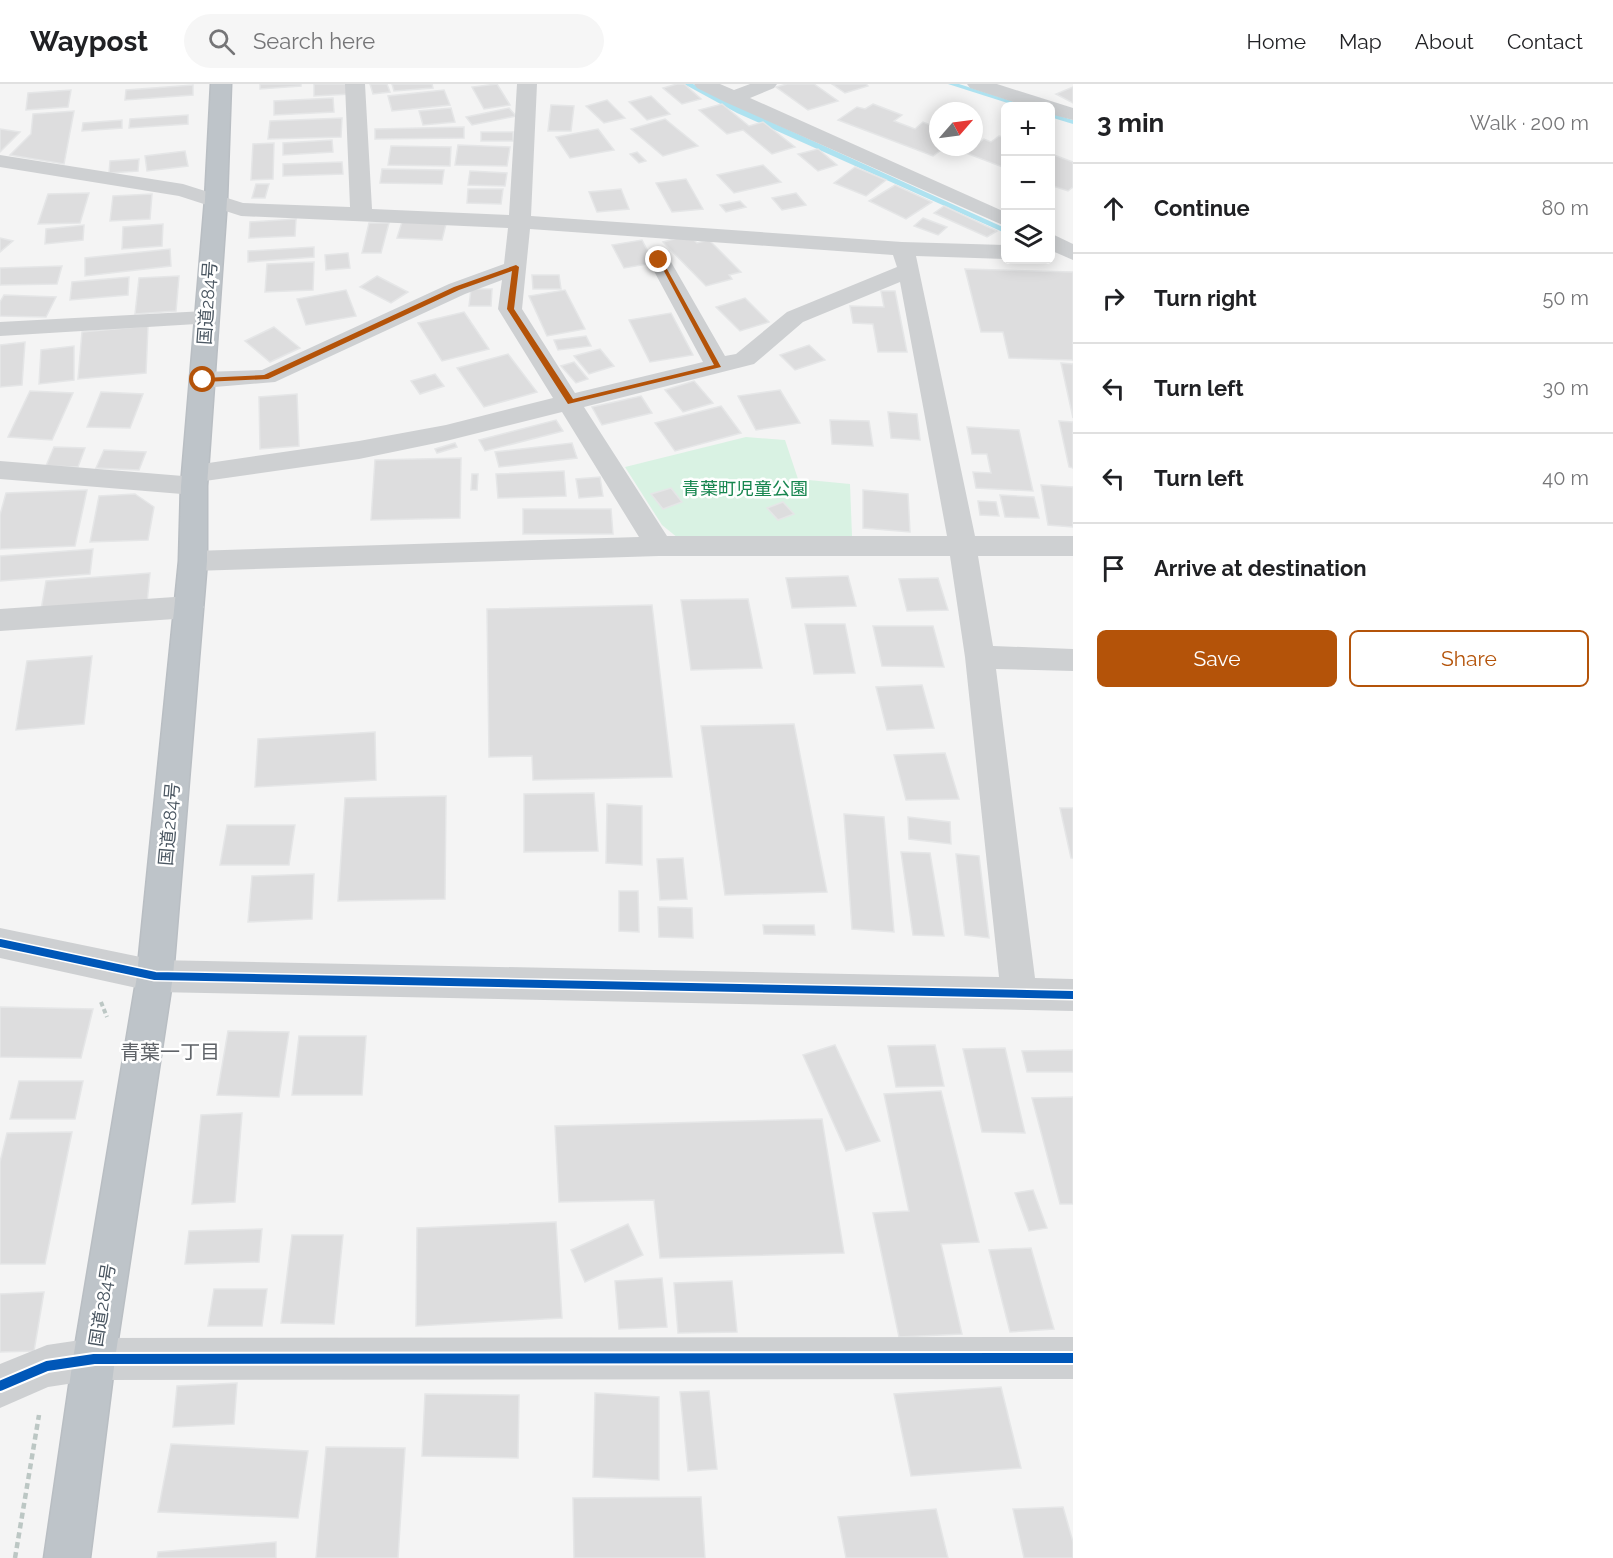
<!DOCTYPE html>
<html lang="en">
<head>
<meta charset="utf-8">
<style>
  body { margin:0; font-family:Raleway,"Noto Sans JP",sans-serif; background:#f6f6f6; color:#202124 }
  .controls { position:absolute; right:18px; top:18px; display:grid; overflow:hidden; border-radius:9px; box-shadow:0 3px 15px #0003 }
  .controls button { width:54px; height:54px; display:grid; place-items:center; padding:0; border:0; border-bottom:2px solid #e0e0e0; background:#fff; color:#202124; font:30px sans-serif }
  .compass { position:absolute; left:929px; top:18px; width:54px; height:54px; border-radius:50%; background:#fff; box-shadow:0 3px 15px #0003; rotate:62deg }
  .stop { position:absolute; width:18px; height:18px; margin:-14px; border:4px solid #b45309; border-radius:50%; background:#fff }
  .stop.end { background:#b45309; border-color:#fff; box-shadow:0 2px 6px #0008 }
  .list { margin:0; padding:0; list-style:none }
  h2 { display:flex; justify-content:space-between; align-items:center; height:78px; margin:0; padding:0 24px; font-size:26px }
  h2 small { font-size:20px; font-weight:400; color:#757577 }
  .list li { display:grid; grid-template-columns:39px 1fr auto; gap:18px; align-items:center; box-sizing:border-box; height:90px; padding:0 24px; border-top:2px solid #e0e0e0 }
  .list b { display:block; font-size:22px; white-space:nowrap }
  .list em { font-size:20px; font-style:normal; color:#757577 }
  .actions { display:flex; gap:12px; padding:18px 24px }
  .actions a { flex:1; padding:14px 0; border:2px solid #b45309; border-radius:9px; text-align:center; font-size:21px; color:#b45309 }
  .actions .main { background:#b45309; color:#fff }
  .icon { flex:none; width:33px; height:33px; fill:none; stroke:currentColor; stroke-width:2; stroke-linecap:round; stroke-linejoin:round }
  .map { position:relative; flex:none; width:1073px; height:1474px; overflow:hidden }
  header { display:flex; align-items:center; gap:36px; box-sizing:border-box; height:84px; padding:0 30px; background:#fff; border-bottom:2px solid #e0e0e0 }
  header strong { font-size:28px }
  nav { display:flex; gap:33px; margin-inline-start:auto; font-size:21px }
  .search { width:420px; height:54px; background:#f6f6f6; display:flex; align-items:center; gap:15px; box-sizing:border-box; padding:0 21px; border-radius:33px; color:#757577; font-size:22px }
  main { display:flex }
  aside { flex:1; background:#fff }
  .map>svg:first-child { display:block }
  .green { fill:#d9f2e3 }
  .lines { fill:none; stroke-linecap:round; stroke-linejoin:round }
  .stream { fill:#aee2f0; fill-rule:evenodd }
  .building { fill:#ddddde; stroke:#e5e6e7; stroke-width:1.5 }
  .highway-casing { stroke:#b9bec3; stroke-width:3 }
  .path-far1 { stroke:#bcc7c4; stroke-width:4; stroke-dasharray:4.5 3; stroke-linecap:butt }
  .path { stroke:#bcc7c4; stroke-width:4.5; stroke-dasharray:6 4; stroke-linecap:butt }
  .minor { fill:#ced0d2; fill-rule:evenodd }
  .highway { fill:#bec4c9; fill-rule:evenodd }
  .cycleway-far1-casing { stroke:#fff; stroke-width:11 }
  .cycleway-casing { stroke:#fff; stroke-width:14 }
  .cycleway-far1 { stroke:#0057b8; stroke-width:8 }
  .cycleway { stroke:#0057b8; stroke-width:10 }
  .route { fill:#b45309 }
  .labels { text-anchor:middle; dominant-baseline:central; stroke-width:5; stroke-linejoin:round; paint-order:stroke }
  .street-label { font-size:18px; fill:#4a5661; stroke:#fff }
  .park-label { font-size:18px; fill:#17864f; stroke:#fff }
  .neighbourhood-label { font-size:20px; fill:#5f6368; stroke:#fff }
</style>
</head>
<body>
<header>
<strong>Waypost</strong>
<div class="search"><svg class="icon" aria-label="search" viewBox="0 0 24 24"><circle cx="10" cy="10" r="6"/><path d="M15 15l6 6"/></svg>Search here</div>
<nav><a>Home</a><a>Map</a><a>About</a><a>Contact</a></nav>
</header>
<main>
<div class="map">
<svg width="1073" height="1474" viewBox="0 0 1073 1474">
  <rect width="100%" height="100%" fill="#f4f4f4"/>
  <polygon class="green" points="746,353 785,356 798,395 850,400 852,452 678,454 662,441 625,383"/>
  <g class="lines">
    <g class="stream">
      <polygon points="684,0 693,0 743,25 1005,144 1005,149 737,29"/>
      <polygon points="948,0 959,0 1027,22 1017,22"/>
      <polygon points="1050,29 1073,36 1073,40 1050,33"/>
    </g>
  </g>
  <g class="building">
    <polygon points="260,0 301,0 301,2 260,5"/>
    <polygon points="314,0 350,0 351,10 314,12"/>
    <polygon points="370,0 387,0 390,8 373,10"/>
    <polygon points="392,0 432,0 433,4 394,7"/>
    <polygon points="497,0 510,21 484,25 472,3"/>
    <polygon points="677,0 684,0 701,15 682,20 663,4"/>
    <polygon points="787,0 814,0 838,17 808,26 776,3"/>
    <polygon points="832,0 866,0 868,2 845,9"/>
    <polygon points="193,1 193,11 125,16 126,6"/>
    <polygon points="1073,3 1073,19 1056,10"/>
    <polygon points="71,6 68,23 26,26 28,9"/>
    <polygon points="444,6 450,21 392,27 388,12"/>
    <polygon points="651,12 670,30 647,36 629,18"/>
    <polygon points="333,14 334,28 274,31 274,17"/>
    <polygon points="607,16 625,34 604,39 586,22"/>
    <polygon points="722,20 749,42 763,38 795,63 772,70 743,46 727,50 699,26"/>
    <polygon points="873,20 902,31 894,37 915,45 923,38 938,44 938,63 945,63 933,72 838,36 857,23 865,25"/>
    <polygon points="551,21 574,22 571,47 548,47"/>
    <polygon points="451,24 455,38 423,41 419,27"/>
    <polygon points="509,24 516,32 472,41 466,33"/>
    <polygon points="74,27 64,80 10,71 31,50 33,30"/>
    <polygon points="188,31 188,40 129,44 130,35"/>
    <polygon points="342,34 341,53 268,55 270,37"/>
    <polygon points="665,35 698,62 663,72 631,45"/>
    <polygon points="122,36 122,44 82,47 83,39"/>
    <polygon points="464,43 464,54 375,55 375,45"/>
    <polygon points="0,45 20,48 0,68"/>
    <polygon points="598,45 614,66 570,74 556,53"/>
    <rect x="481" y="48" width="32" height="9"/>
    <polygon points="999,52 1005,54 1005,84 966,69 984,55 991,58"/>
    <polygon points="332,56 333,68 283,71 283,59"/>
    <polygon points="274,59 273,95 251,96 253,60"/>
    <polygon points="458,61 510,63 507,82 455,81"/>
    <polygon points="391,62 451,63 450,82 388,81"/>
    <polygon points="818,65 837,81 818,87 798,70"/>
    <polygon points="185,67 188,82 147,87 145,72"/>
    <polygon points="637,68 646,77 639,79 630,70"/>
    <polygon points="1054,71 1073,78 1073,103 1068,107 1050,101 1050,74"/>
    <polygon points="139,75 138,87 109,89 110,77"/>
    <polygon points="342,78 343,90 283,92 283,80"/>
    <polygon points="763,81 781,98 734,109 717,91"/>
    <polygon points="855,83 886,96 866,112 834,99"/>
    <polygon points="382,85 444,86 442,100 380,99"/>
    <polygon points="470,87 507,89 505,102 468,101"/>
    <polygon points="686,95 703,125 672,128 656,99"/>
    <polygon points="256,100 269,100 265,114 252,114"/>
    <polygon points="895,101 932,118 906,135 869,117"/>
    <polygon points="468,105 503,105 501,120 467,119"/>
    <polygon points="621,105 629,125 597,128 589,108"/>
    <polygon points="89,109 80,139 38,140 48,110"/>
    <polygon points="796,109 806,121 782,126 772,114"/>
    <polygon points="152,110 150,135 110,137 113,112"/>
    <polygon points="740,117 746,123 726,128 720,121"/>
    <polygon points="944,122 997,147 987,153 934,129"/>
    <polygon points="923,134 947,143 938,151 914,142"/>
    <polygon points="296,135 295,152 249,154 250,138"/>
    <polygon points="402,138 446,140 442,156 397,154"/>
    <polygon points="369,139 389,139 381,169 362,169"/>
    <polygon points="163,140 162,162 122,165 123,143"/>
    <polygon points="84,141 83,156 45,160 46,145"/>
    <polygon points="689,151 697,159 709,156 741,188 729,191 732,195 706,202 663,158"/>
    <polygon points="0,154 13,157 0,168"/>
    <polygon points="642,156 654,179 624,184 612,161"/>
    <polygon points="314,163 314,173 248,178 248,167"/>
    <polygon points="170,165 171,182 85,192 85,174"/>
    <polygon points="348,169 350,184 326,186 325,171"/>
    <polygon points="314,178 313,206 265,208 267,180"/>
    <polygon points="62,182 57,200 0,201 0,184"/>
    <polygon points="965,185 1073,188 1073,276 1009,274 1003,248 981,248"/>
    <polygon points="532,191 559,191 561,205 533,205"/>
    <polygon points="179,192 176,227 135,230 139,194"/>
    <polygon points="377,192 408,208 391,219 360,203"/>
    <polygon points="129,193 128,211 70,216 72,198"/>
    <polygon points="471,205 492,205 491,222 469,222"/>
    <polygon points="346,206 356,232 306,241 297,215"/>
    <polygon points="565,206 585,245 547,252 529,212"/>
    <polygon points="881,207 895,207 907,268 878,268 873,240 853,239 850,222 884,223"/>
    <polygon points="4,211 56,213 46,233 0,232 0,218"/>
    <polygon points="745,214 769,238 740,247 716,223"/>
    <polygon points="464,228 489,265 442,277 418,239"/>
    <polygon points="671,229 693,271 650,278 629,236"/>
    <polygon points="148,242 146,289 78,295 82,248"/>
    <polygon points="274,243 300,264 270,278 245,257"/>
    <polygon points="586,252 591,262 558,266 554,256"/>
    <polygon points="25,258 22,301 0,303 0,261"/>
    <polygon points="809,261 825,276 795,286 780,271"/>
    <polygon points="74,262 74,296 39,300 41,266"/>
    <polygon points="600,265 614,282 589,290 574,272"/>
    <polygon points="508,270 537,308 484,323 457,284"/>
    <polygon points="574,278 588,295 576,299 561,282"/>
    <polygon points="1061,279 1073,280 1073,334"/>
    <polygon points="435,290 444,302 420,310 411,297"/>
    <polygon points="694,297 713,319 683,328 665,306"/>
    <polygon points="780,306 800,339 756,346 738,312"/>
    <polygon points="30,307 73,309 52,356 8,353"/>
    <polygon points="101,308 143,310 130,344 87,343"/>
    <polygon points="297,310 299,362 260,365 259,313"/>
    <polygon points="641,312 652,329 602,341 592,323"/>
    <polygon points="721,322 741,349 675,367 655,339"/>
    <polygon points="888,328 917,330 920,356 891,354"/>
    <polygon points="556,336 563,347 485,367 479,356"/>
    <polygon points="830,336 869,337 873,362 832,360"/>
    <polygon points="1059,337 1073,338 1073,384 1069,383"/>
    <polygon points="967,343 1019,346 1033,407 976,404 973,388 991,389 987,370 972,370"/>
    <polygon points="455,359 457,363 437,369 435,365"/>
    <polygon points="572,359 577,374 499,383 495,368"/>
    <polygon points="54,363 85,364 78,383 46,382"/>
    <polygon points="104,366 146,368 139,386 96,384"/>
    <polygon points="461,374 460,434 371,436 375,376"/>
    <polygon points="564,387 566,412 498,414 496,390"/>
    <polygon points="472,390 478,390 477,406 471,406"/>
    <polygon points="600,393 603,412 579,414 576,395"/>
    <polygon points="1041,401 1073,403 1073,443 1048,441"/>
    <polygon points="671,404 682,418 663,425 651,410"/>
    <polygon points="87,406 75,462 0,465 0,431 6,409"/>
    <polygon points="863,406 908,410 910,448 863,444"/>
    <polygon points="135,410 154,423 148,456 90,458 99,412"/>
    <polygon points="1000,411 1034,413 1039,434 1005,433"/>
    <polygon points="978,417 996,418 999,432 980,431"/>
    <polygon points="783,418 794,430 778,436 767,424"/>
    <polygon points="523,425 611,425 613,450 523,450"/>
    <polygon points="93,465 90,490 0,497 0,472"/>
    <polygon points="150,489 147,519 41,526 46,497"/>
    <polygon points="848,492 856,522 792,524 786,494"/>
    <polygon points="938,494 948,526 907,527 899,495"/>
    <polygon points="748,515 762,584 691,586 681,516"/>
    <polygon points="652,521 672,693 533,696 532,672 489,673 487,525"/>
    <polygon points="805,540 845,540 855,589 814,590"/>
    <polygon points="873,542 933,542 944,583 882,582"/>
    <polygon points="92,572 84,640 16,646 27,577"/>
    <polygon points="922,601 934,644 887,646 876,603"/>
    <polygon points="794,640 827,808 725,811 701,642"/>
    <polygon points="375,648 376,696 255,703 258,655"/>
    <polygon points="945,669 959,715 906,716 894,671"/>
    <polygon points="594,709 598,767 524,768 524,710"/>
    <polygon points="446,712 445,815 338,817 345,714"/>
    <polygon points="607,720 642,722 642,781 606,779"/>
    <polygon points="1060,724 1073,724 1073,774 1071,774"/>
    <polygon points="844,730 884,733 894,848 852,845"/>
    <polygon points="908,733 950,738 951,760 909,755"/>
    <polygon points="227,741 295,741 289,781 220,781"/>
    <polygon points="901,768 930,769 944,852 913,851"/>
    <polygon points="956,770 979,772 989,854 965,851"/>
    <polygon points="683,774 687,815 660,816 657,775"/>
    <polygon points="314,790 312,835 248,838 252,792"/>
    <polygon points="619,807 638,807 639,848 619,847"/>
    <polygon points="658,823 692,824 693,854 659,853"/>
    <polygon points="763,841 814,841 815,851 764,850"/>
    <polygon points="0,923 93,925 81,974 0,973"/>
    <polygon points="228,947 289,948 279,1013 217,1011"/>
    <polygon points="299,952 366,952 362,1011 292,1011"/>
    <polygon points="835,961 880,1057 846,1067 803,971"/>
    <polygon points="935,961 944,1002 896,1003 888,962"/>
    <polygon points="1005,964 1025,1049 982,1048 963,965"/>
    <polygon points="1073,966 1073,988 1027,988 1022,967"/>
    <polygon points="19,997 83,997 75,1035 10,1035"/>
    <polygon points="941,1007 979,1158 941,1160 962,1250 899,1253 873,1129 909,1127 884,1010"/>
    <polygon points="1073,1013 1073,1120 1060,1120 1032,1014"/>
    <polygon points="242,1029 235,1118 192,1120 201,1031"/>
    <polygon points="822,1035 844,1169 660,1174 654,1116 559,1118 555,1042"/>
    <polygon points="72,1048 45,1180 0,1180 0,1078 7,1049"/>
    <polygon points="1033,1106 1047,1144 1029,1147 1015,1109"/>
    <polygon points="556,1138 562,1234 416,1242 417,1144"/>
    <polygon points="628,1140 643,1171 585,1198 571,1166"/>
    <polygon points="262,1145 259,1178 185,1180 189,1147"/>
    <polygon points="292,1151 343,1151 334,1240 281,1239"/>
    <polygon points="1031,1164 1054,1245 1010,1248 989,1166"/>
    <polygon points="662,1194 667,1243 619,1245 615,1197"/>
    <polygon points="732,1197 737,1248 678,1249 674,1199"/>
    <polygon points="214,1205 267,1205 262,1242 208,1242"/>
    <polygon points="44,1208 34,1267 0,1268 0,1210"/>
    <polygon points="237,1299 234,1340 173,1343 177,1302"/>
    <polygon points="1001,1303 1021,1384 911,1392 894,1310"/>
    <polygon points="709,1307 717,1385 688,1387 680,1308"/>
    <polygon points="595,1309 659,1313 659,1396 593,1393"/>
    <polygon points="425,1310 519,1311 518,1374 422,1372"/>
    <polygon points="171,1360 308,1367 298,1434 158,1428"/>
    <polygon points="326,1363 405,1364 398,1474 316,1474"/>
    <polygon points="701,1413 705,1474 574,1474 573,1414"/>
    <polygon points="1063,1423 1073,1458 1073,1474 1024,1474 1013,1425"/>
    <polygon points="936,1425 948,1474 846,1474 838,1433"/>
    <polygon points="276,1458 276,1474 157,1474 158,1468"/>
  </g>
  <g class="lines">
    <defs>
      <polygon id="highway" points="211,0 231,0 227,116 207,402 207,477 173,892 115,1275 90,1474 44,1474 73,1275 137,892 179,477 181,402 205,116"/>
    </defs>
    <use href="#highway" class="highway-casing"/>
    <polyline class="path-far1" points="101,918 107,933"/>
    <polyline class="path" points="15,1474 39,1331"/>
    <g class="minor">
      <path d="M345,0H365L372,125L509,131L517,0H537L531,132L902,158L1005,161V175L916,172L975,452H1073V472H978L993,562L1073,565V587L996,585L1035,894L1073,895V927L155,908L0,874V844L155,876L999,893L965,573L950,472H659L193,487L183,484L179,477L183,470L193,467L639,453L562,328L446,357L359,375L205,397L207,402L204,408L194,411L0,395V377L183,392L182,390L186,384L195,381L359,357L446,341L553,314L498,225L502,196L465,210L275,298L203,304L194,301L191,296L194,291L203,288L262,286L449,200L504,180L508,144L241,132L179,112L0,83V71L183,100L243,119L350,123ZM530,145L893,171L897,183L787,228L736,270L725,272L667,171L659,169L651,171L648,176L703,278L575,309L522,225ZM900,198L947,452H667L584,323L754,280L803,238Z"/>
      <polygon points="694,0 720,0 734,6 750,0 777,0 774,4 750,14 1005,128 1005,142 725,18 697,4"/>
      <polygon points="967,0 997,0 1073,24 1073,36 1050,30 1050,22 1026,22 970,4"/>
      <polygon points="1050,149 1073,160 1073,176 1050,166"/>
      <polygon points="205,227 213,229 217,234 213,239 0,252 0,238"/>
      <polygon points="189,512 199,516 204,523 199,530 189,534 0,547 0,525"/>
      <polygon points="1073,1253 1073,1295 94,1296 48,1303 0,1324 0,1280 47,1261 94,1254"/>
    </g>
    <use href="#highway" class="highway"/>
    <defs>
      <polyline id="cycleway-far1" points="0,859 155,892 1073,911"/>
      <polyline id="cycleway" points="0,1302 47,1282 94,1275 1073,1274"/>
    </defs>
    <use href="#cycleway-far1" class="cycleway-far1-casing"/>
    <use href="#cycleway" class="cycleway-casing"/>
    <use href="#cycleway-far1" class="cycleway-far1"/>
    <use href="#cycleway" class="cycleway"/>
  </g>
  <polygon class="route" points="657,174 662,176 721,283 568,320 507,225 512,187 459,206 268,295 203,298 199,296 203,294 264,291 454,203 516,181 519,183 514,225 573,315 714,281"/>
  <g class="labels">
    <g class="street-label">
      <text transform="translate(207 219) rotate(-86)">国道284号</text>
      <text transform="translate(169 740) rotate(-85)">国道284号</text>
      <text transform="translate(102 1221) rotate(-81)">国道284号</text>
    </g>
    <g class="park-label">
      <text x="745" y="404">青葉町児童公園</text>
    </g>
    <g class="neighbourhood-label">
      <text x="170" y="968">青葉一丁目</text>
    </g>
  </g>
</svg>
<div class="controls">
<button>+</button>
<button>−</button>
<button><svg class="icon" aria-label="layers" viewBox="0 0 24 24"><path d="M12 4l9 5-9 5-9-5zM3 14l9 5 9-5"/></svg></button>
</div>
<svg class="compass" viewBox="-18 -18 36 36"><path d="M0-13l5 13h-10z" fill="#e53935"/><path d="M0 13l5-13h-10z" fill="#757577"/></svg>
<div class="stop" style="left:203px;top:296px"></div>
<div class="stop end" style="left:659px;top:176px"></div>
</div>
<aside>
<h2>3 min<small>Walk · 200 m</small></h2>
<ul class="list">
<li><svg class="icon" aria-label="ahead" viewBox="0 0 24 24"><path d="M12 20V5M6 11l6-6 6 6"/></svg><div><b>Continue</b></div><em>80 m</em></li>
<li><svg class="icon" aria-label="right" viewBox="0 0 24 24"><path d="M7 20v-9h11M14 6l5 5-5 5"/></svg><div><b>Turn right</b></div><em>50 m</em></li>
<li><svg class="icon" aria-label="left" viewBox="0 0 24 24"><path d="M17 20v-9H6M10 6l-5 5 5 5"/></svg><div><b>Turn left</b></div><em>30 m</em></li>
<li><svg class="icon" aria-label="left" viewBox="0 0 24 24"><path d="M17 20v-9H6M10 6l-5 5 5 5"/></svg><div><b>Turn left</b></div><em>40 m</em></li>
<li><svg class="icon" aria-label="arrive" viewBox="0 0 24 24"><path d="M6 21V4h12l-3 4 3 4H6"/></svg><div><b>Arrive at destination</b></div></li>
</ul>
<div class="actions"><a class="main">Save</a><a>Share</a></div>
</aside>
</main>
</body>
</html>
